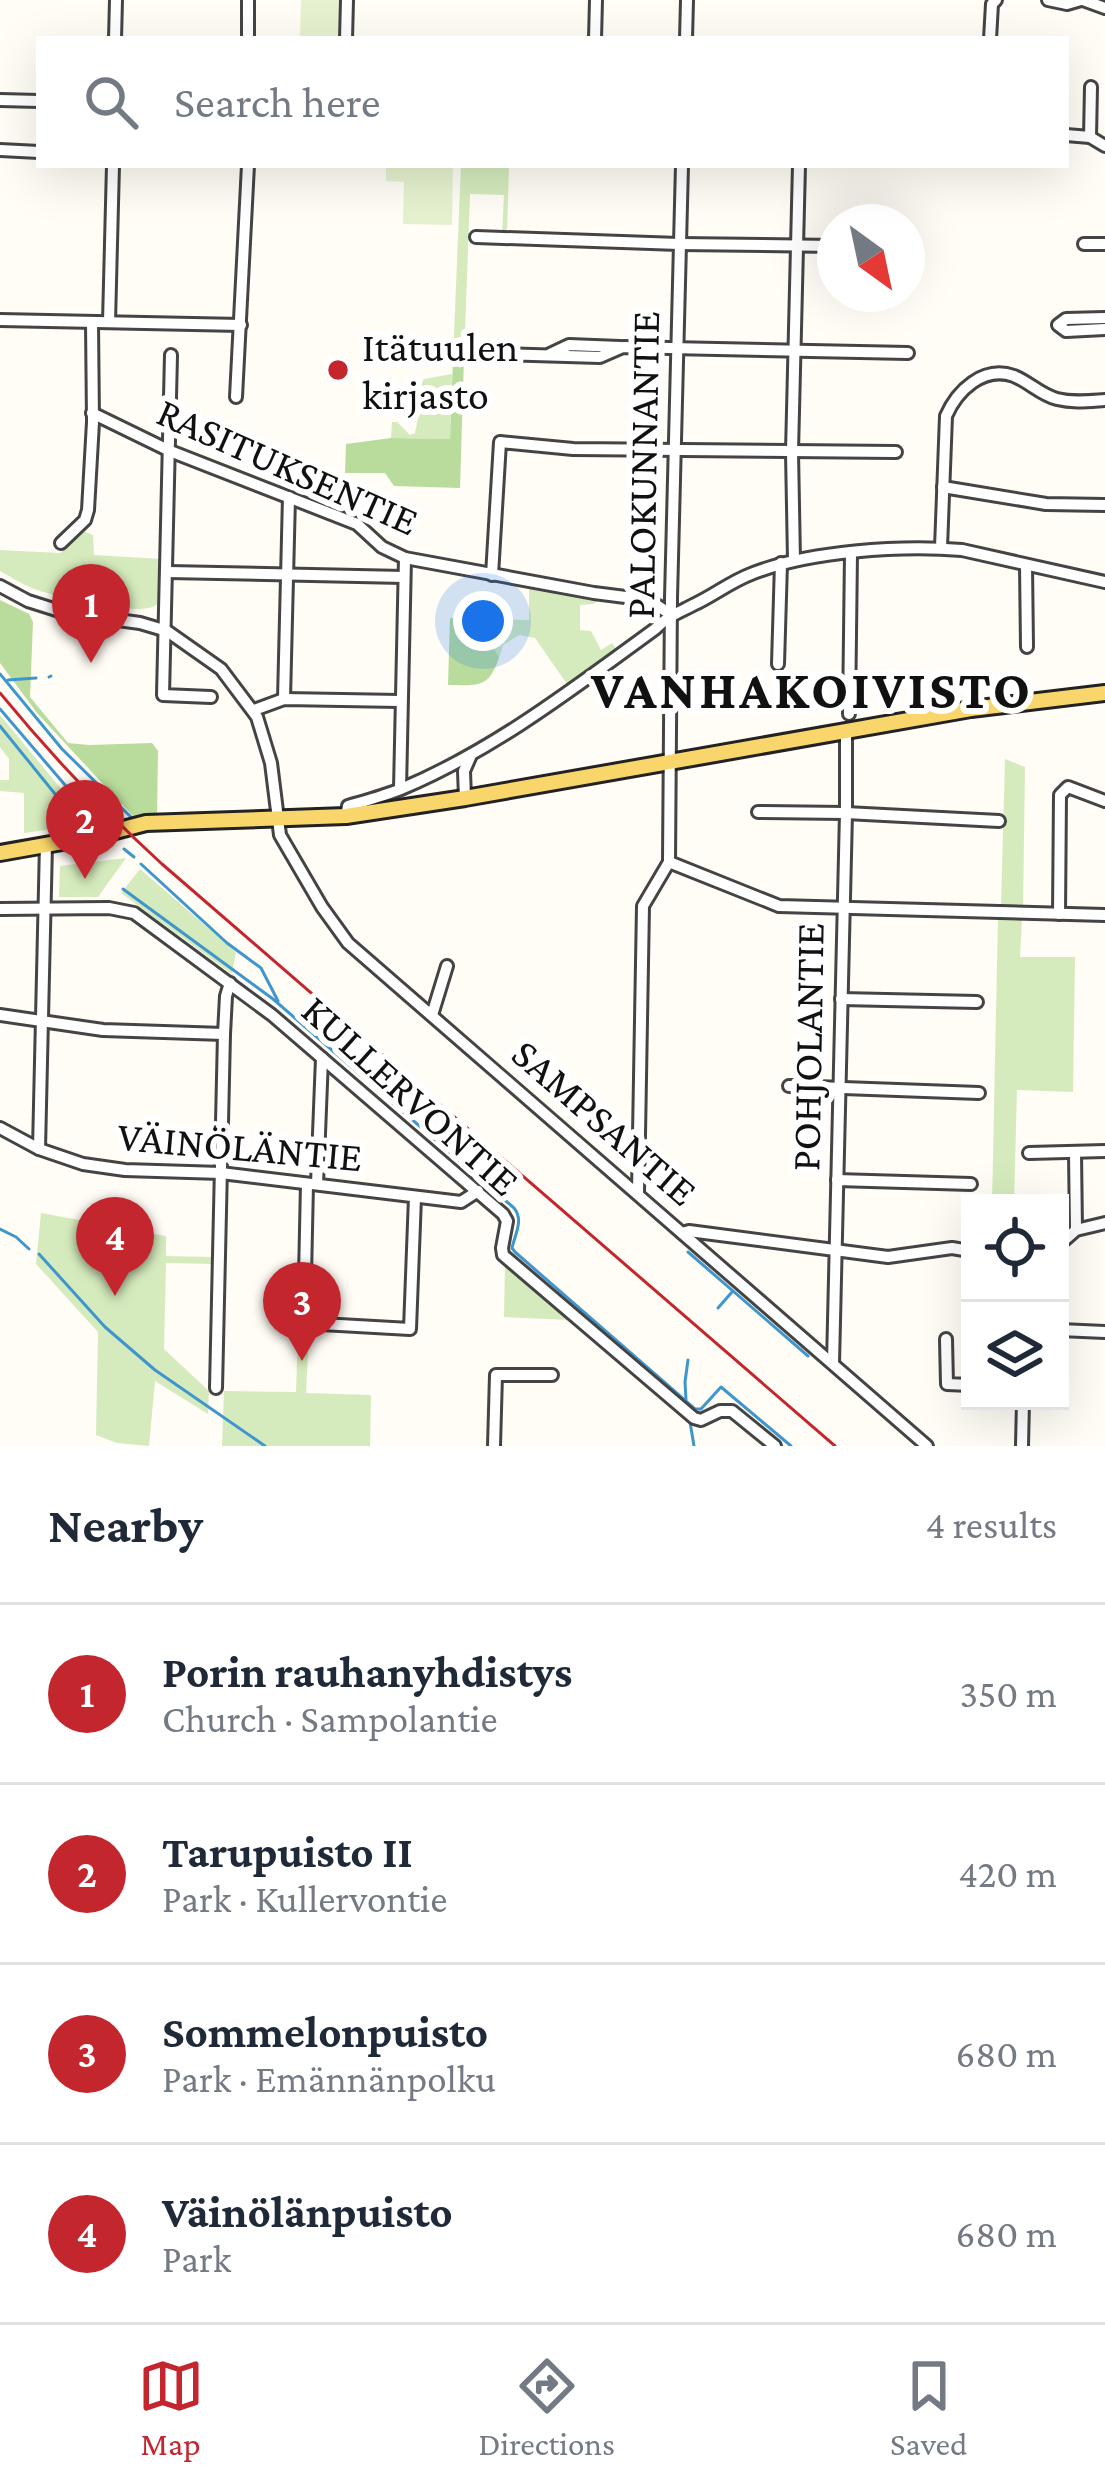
<!DOCTYPE html>
<html lang="en">
<head>
<meta charset="utf-8">
<style>
  body { margin:0; font-family:"Crimson Pro",serif; background:#f6f6f7; color:#1f2937 }
  .controls { position:absolute; right:36px; bottom:36px; display:grid; overflow:hidden; border-radius:0px; box-shadow:0 12px 48px #0002 }
  .controls button { width:108px; height:108px; display:grid; place-items:center; padding:0; border:0; border-bottom:3px solid #e0e1e3; background:#fff; color:#1f2937; font:60px sans-serif }
  .compass { position:absolute; left:817px; top:204px; width:108px; height:108px; border-radius:50%; background:#fff; box-shadow:0 12px 48px #0002; rotate:147deg }
  .you { position:absolute; left:483px; top:621px; width:42px; height:42px; margin:-30px; border:9px solid #fff; border-radius:50%; background:#1a73e8; box-shadow:0 0 0 18px #1a73e833 }
  .badge { display:grid; place-items:center; width:78px; height:78px; border-radius:50%; background:#c4262e; color:#fff; font-size:39px; font-weight:700 }
  .pin { position:absolute; translate:-50% -99px; filter:drop-shadow(0 3px 6px #0008) }
  .pin::after { content:''; position:absolute; top:63px; width:42px; height:36px; background:inherit; clip-path:polygon(0 0,100% 0,50% 100%) }
  .list { margin:0; padding:0; list-style:none }
  h2 { display:flex; justify-content:space-between; align-items:center; height:156px; margin:0; padding:0 48px; font-size:51px }
  h2 small { font-size:39px; font-weight:400; color:#747a83 }
  .list li { display:grid; grid-template-columns:78px 1fr auto; gap:36px; align-items:center; box-sizing:border-box; height:180px; padding:0 48px; border-top:3px solid #e0e1e3 }
  .list b { display:block; font-size:45px; white-space:nowrap }
  .list p { margin:0; font-size:39px; white-space:nowrap; color:#747a83 }
  .list em { font-size:39px; font-style:normal; color:#747a83 }
  .icon { flex:none; width:66px; height:66px; fill:none; stroke:currentColor; stroke-width:2; stroke-linecap:round; stroke-linejoin:round }
  .map { position:relative; flex:none; width:1105px; height:1446px; overflow:hidden }
  .search { position:absolute; background:#fff; box-shadow:0 12px 48px #0002; left:36px; right:36px; top:36px; height:132px; display:flex; align-items:center; gap:30px; box-sizing:border-box; padding:0 42px; border-radius:0px; color:#747a83; font-size:45px }
  .sheet { height:876px; background:#fff }
  nav { display:flex; justify-content:space-around; align-items:center; box-sizing:border-box; height:168px; border-top:3px solid #e0e1e3; background:#fff; font-size:33px; color:#747a83 }
  nav a { display:grid; justify-items:center; gap:6px }
  nav .on { color:#c4262e }
  .map>svg:first-child { display:block }
  .green { fill:#d5ebbd }
  .forest { fill:#b9dc9c }
  .pitch { fill:#e6f2cf }
  .lines { fill:none; stroke-linecap:round; stroke-linejoin:round }
  .stream { stroke:#3f96cf; stroke-width:3 }
  .minor-casing { stroke:#444; stroke-width:16 }
  .major-casing { stroke:#222; stroke-width:20 }
  .minor { stroke:#fff; stroke-width:10 }
  .major { stroke:#f9d66b; stroke-width:14 }
  .rail { stroke:#c4262e; stroke-width:3 }
  .poi-dot { fill:#c4262e; stroke:#fff; stroke-width:4.5 }
  .labels { text-anchor:middle; dominant-baseline:central; stroke-width:12; stroke-linejoin:round; paint-order:stroke }
  .poi-label { font-size:42px; fill:#111; stroke:#fff; text-anchor:start }
  .street-label { font-size:42px; fill:#111; stroke:#fff }
  .district-label { font-size:54px; font-weight:bold; letter-spacing:3px; fill:#111; stroke:#fff }
</style>
</head>
<body>
<div class="map">
<svg width="1105" height="1446" viewBox="0 0 1105 1446">
  <rect width="100%" height="100%" fill="#fffdf5"/>
  <g class="green">
    <polygon points="461,165 509,165 507,233 502,233 504,195 470,194 464,358 453,358"/>
    <polygon points="452,374 450,439 391,438 392,422 397,422 410,435 415,433 419,413 423,410 424,395 428,394 421,384 424,379"/>
    <path d="M83,531L93,535L94,555L162,559C162,572 167,597 156,605C139,618 54,596 34,589C22,584 11,577 0,571V550L60,553Z"/>
    <polygon points="529,587 600,599 593,604 580,605 580,630 591,631 601,650 612,643 615,647 615,653 569,687 535,638 519,635 503,645 499,658 480,619 529,620"/>
    <polygon points="0,715 90,824 24,833 24,793 0,791 0,780 9,780 9,759 0,747"/>
    <polygon points="1005,759 1025,767 1023,908 1001,906"/>
    <polygon points="126,858 98,897 59,897 60,866"/>
    <polygon points="140,869 236,952 232,974 121,893"/>
    <polygon points="998,918 1022,919 1020,957 1075,957 1073,1092 1017,1090 1014,1203 992,1203"/>
    <polygon points="41,1213 166,1236 166,1256 213,1257 213,1264 166,1263 164,1349 209,1391 208,1414 155,1381 149,1446 117,1443 96,1435 98,1332 36,1264"/>
    <polygon points="505,1265 569,1320 504,1317"/>
    <polygon points="298,1330 309,1331 306,1393 371,1395 370,1446 222,1446 224,1391 296,1392"/>
  </g>
  <g class="forest">
    <polygon points="453,358 464,358 460,488 394,486 385,473 345,473 346,444 391,438 450,439"/>
    <polygon points="0,600 29,614 33,622 30,697 68,743 89,745 152,743 158,751 157,817 137,819 131,814 37,713 0,663"/>
    <path d="M450,618L480,619L499,658C488,689 479,685 448,685Z"/>
  </g>
  <g class="pitch">
    <polygon points="301,0 342,0 341,39 300,39"/>
    <polygon points="386,165 453,165 452,225 403,224 404,182 386,181"/>
  </g>
  <g class="lines">
    <g class="stream">
      <polyline points="0,674 62,749 132,818"/>
      <polyline points="49,677 51,676"/>
      <polyline points="8,680 36,678"/>
      <polyline points="0,709 95,820 87,823"/>
      <polyline points="0,726 68,810 76,824 74,827 70,825"/>
      <polyline points="124,849 134,857"/>
      <polyline points="141,864 227,943 261,968 278,1001"/>
      <path d="M123,889L273,999L514,1208C524,1220 515,1234 512,1248L515,1252L695,1409H701L721,1387L791,1446"/>
      <polyline points="0,1229 16,1237 29,1249"/>
      <polyline points="688,1252 808,1356"/>
      <polyline points="39,1254 105,1327 155,1370 265,1446"/>
      <polyline points="718,1308 732,1292"/>
      <polyline points="686,1400 685,1382 688,1360"/>
      <polyline points="690,1422 694,1446"/>
    </g>
    <defs>
      <g id="minor">
        <polyline points="1048,0 1067,4 1081,0"/>
        <polyline points="1083,0 1105,8"/>
        <polyline points="115,39 116,0"/>
        <polyline points="248,39 248,0"/>
        <polyline points="346,39 347,0"/>
        <polyline points="595,39 596,0"/>
        <polyline points="686,39 687,0"/>
        <polyline points="990,39 992,4 996,0"/>
        <polyline points="1091,87 1090,137 1105,146"/>
        <polyline points="0,100 39,101"/>
        <polyline points="1066,135 1090,137"/>
        <polyline points="0,150 39,152"/>
        <polyline points="476,237 679,244 835,246"/>
        <polyline points="1084,244 1105,244"/>
        <polyline points="1105,318 1066,319 1058,325 1066,331 1105,329"/>
        <polyline points="0,320 241,325"/>
        <polyline points="109,322 113,165"/>
        <polyline points="502,354 600,357 623,347 908,353"/>
        <polyline points="550,354 569,345 620,347"/>
        <polyline points="171,355 163,695 211,697"/>
        <polyline points="236,397 248,165"/>
        <polyline points="92,413 170,451 357,524 382,547 405,558 594,593 649,600 670,614"/>
        <polyline points="943,487 1046,504 1105,505"/>
        <polyline points="61,543 85,520 88,510 93,422 92,322"/>
        <path d="M941,548L946,416C957,391 983,365 1014,376C1029,382 1041,395 1057,399C1073,403 1089,401 1105,400"/>
        <polyline points="794,560 792,452 799,165"/>
        <polyline points="1026,565 1027,647"/>
        <polyline points="168,572 404,577"/>
        <polyline points="492,575 500,442 573,449 896,452"/>
        <polyline points="0,586 28,601 66,613 140,623 167,631 221,669 257,717 271,763 280,835 322,907 348,943 927,1446"/>
        <polyline points="778,664 781,563"/>
        <polyline points="284,699 289,497"/>
        <polyline points="254,710 284,699 400,701"/>
        <polyline points="849,714 851,554"/>
        <polyline points="400,789 405,558"/>
        <polyline points="465,798 464,771 471,755"/>
        <polyline points="758,812 846,813 999,821"/>
        <path d="M346,816L348,806C365,801 384,796 401,789C494,750 574,688 655,629C668,616 678,613 693,605C713,596 730,582 751,574C808,551 901,545 962,550L1105,582"/>
        <polyline points="669,862 779,906 1105,915"/>
        <polyline points="0,909 109,908 134,913 272,1015 503,1214 507,1221 502,1248 503,1255 694,1418 701,1420 720,1411 732,1411 775,1446"/>
        <polyline points="1059,914 1060,795 1068,787 1105,801"/>
        <polyline points="841,999 977,1002"/>
        <polyline points="0,1015 103,1030 224,1034"/>
        <polyline points="432,1015 447,966"/>
        <polyline points="789,1086 979,1093"/>
        <polyline points="0,1128 39,1149 83,1164 125,1170 221,1173 461,1202 478,1191"/>
        <polyline points="39,1149 46,844"/>
        <polyline points="1029,1153 1105,1151"/>
        <polyline points="1075,1153 1076,1230"/>
        <polyline points="837,1180 971,1184"/>
        <polyline points="307,1184 304,1323 410,1329 415,1197"/>
        <polyline points="317,1184 322,1058"/>
        <polyline points="638,1192 643,906 669,862 671,598 682,165"/>
        <polyline points="682,1233 689,1231 888,1257 952,1248 970,1251"/>
        <polyline points="1060,1244 1076,1230 1105,1223"/>
        <polyline points="1060,1330 1105,1332"/>
        <polyline points="946,1339 947,1384 970,1385"/>
        <polyline points="833,1363 846,813 846,732"/>
        <polyline points="216,1388 224,1034 226,996 230,983"/>
        <polyline points="494,1446 496,1375 552,1375"/>
        <polyline points="1022,1446 1023,1401"/>
      </g>
      <polyline id="major" points="0,853 96,836 146,823 346,816 465,798 971,709 1105,693"/>
    </defs>
    <use href="#minor" class="minor-casing"/>
    <use href="#major" class="major-casing"/>
    <use href="#minor" class="minor"/>
    <use href="#major" class="major"/>
    <path class="rail" d="M0,693C50,754 104,811 162,864L835,1446"/>
  </g>
  <circle class="poi-dot" cx="338" cy="370" r="12"/>
  <g class="labels">
    <g class="poi-label">
      <text x="362" y="346">Itätuulen<tspan x="362" dy="48">kirjasto</tspan></text>
    </g>
    <g class="street-label">
      <text transform="translate(642 465) rotate(-89)">PALOKUNNANTIE</text>
      <text transform="translate(288 466) rotate(24)">RASITUKSENTIE</text>
      <text transform="translate(807 1047) rotate(-89)">POHJOLANTIE</text>
      <text transform="translate(411 1095) rotate(42)">KULLERVONTIE</text>
      <text transform="translate(605 1122) rotate(41)">SAMPSANTIE</text>
      <text transform="translate(240 1146) rotate(5)">VÄINÖLÄNTIE</text>
    </g>
    <g class="district-label">
      <text x="812" y="690">VANHAKOIVISTO</text>
    </g>
  </g>
</svg>
<div class="controls">
<button><svg class="icon" aria-label="locate" viewBox="0 0 24 24"><circle cx="12" cy="12" r="6"/><path d="M12 2v4M12 18v4M2 12h4M18 12h4"/></svg></button>
<button><svg class="icon" aria-label="layers" viewBox="0 0 24 24"><path d="M12 4l9 5-9 5-9-5zM3 14l9 5 9-5"/></svg></button>
</div>
<svg class="compass" viewBox="-18 -18 36 36"><path d="M0-13l5 13h-10z" fill="#e53935"/><path d="M0 13l5-13h-10z" fill="#747a83"/></svg>
<div class="you"></div>
<div class="pin badge" style="left:91px;top:663px">1</div>
<div class="pin badge" style="left:85px;top:879px">2</div>
<div class="pin badge" style="left:302px;top:1361px">3</div>
<div class="pin badge" style="left:115px;top:1296px">4</div>
<div class="search"><svg class="icon" aria-label="search" viewBox="0 0 24 24"><circle cx="10" cy="10" r="6"/><path d="M15 15l6 6"/></svg>Search here</div>
</div>
<section class="sheet">
<h2>Nearby<small>4 results</small></h2>
<ul class="list">
<li><span class="badge">1</span><div><b>Porin rauhanyhdistys</b><p>Church · Sampolantie</p></div><em>350 m</em></li>
<li><span class="badge">2</span><div><b>Tarupuisto II</b><p>Park · Kullervontie</p></div><em>420 m</em></li>
<li><span class="badge">3</span><div><b>Sommelonpuisto</b><p>Park · Emännänpolku</p></div><em>680 m</em></li>
<li><span class="badge">4</span><div><b>Väinölänpuisto</b><p>Park</p></div><em>680 m</em></li>
</ul>
</section>
<nav>
<a class="on"><svg class="icon" aria-label="map" viewBox="0 0 24 24"><path d="M3 6l6-2 6 2 6-2v14l-6 2-6-2-6 2zM9 4v14M15 6v14"/></svg>Map</a>
<a><svg class="icon" aria-label="directions" viewBox="0 0 24 24"><path d="M12 3l9 9-9 9-9-9zM9 14v-3h6M13 9l2 2-2 2"/></svg>Directions</a>
<a><svg class="icon" aria-label="saved" viewBox="0 0 24 24"><path d="M7 4h10v16l-5-4-5 4z"/></svg>Saved</a>
</nav>
</body>
</html>
